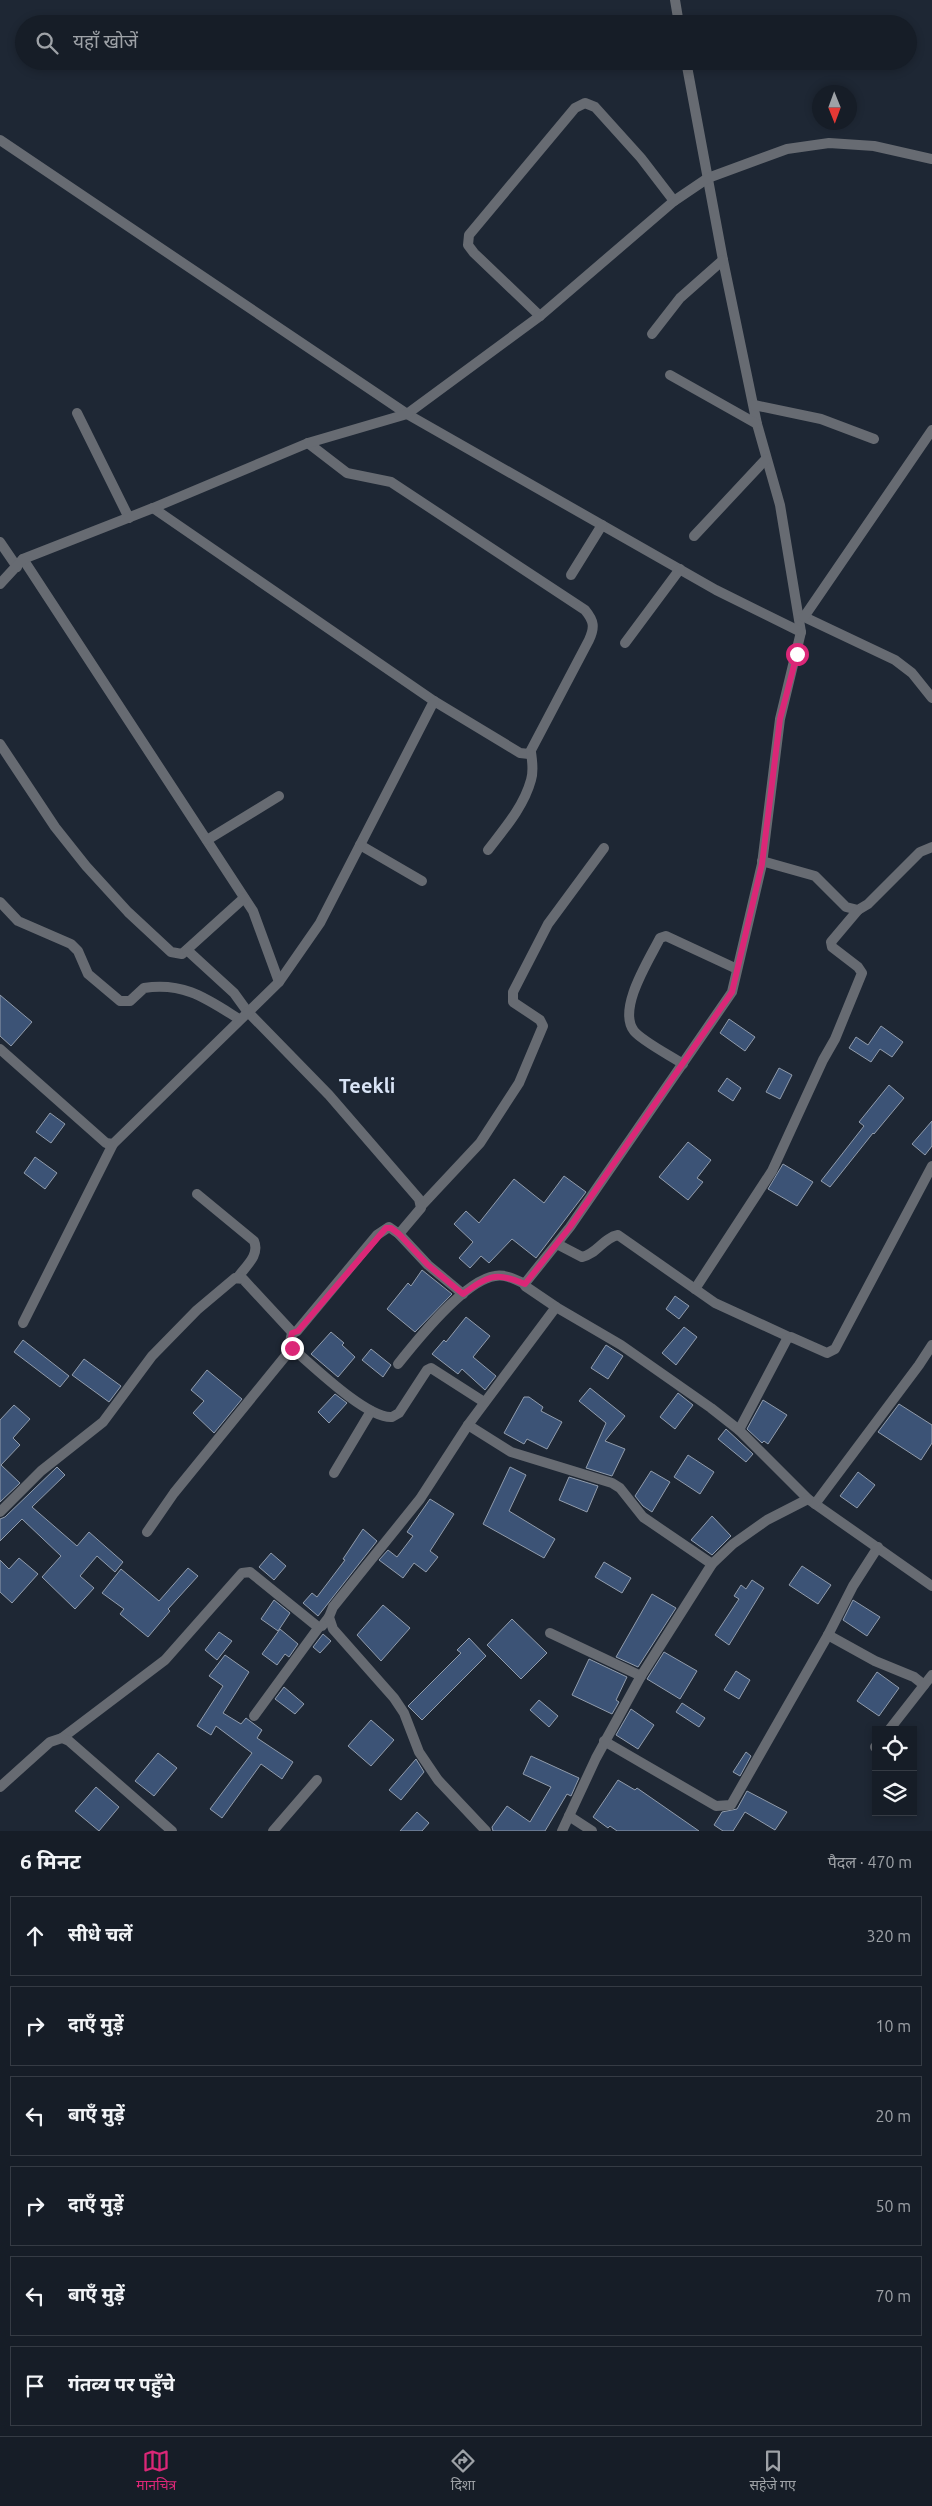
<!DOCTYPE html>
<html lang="hi">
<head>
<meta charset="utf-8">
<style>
  body { margin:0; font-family:Ubuntu,"Noto Sans Devanagari",sans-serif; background:#1f262f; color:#f1f3f6 }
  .controls { position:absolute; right:15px; bottom:15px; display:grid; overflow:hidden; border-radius:0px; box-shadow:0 2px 8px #0003 }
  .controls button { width:45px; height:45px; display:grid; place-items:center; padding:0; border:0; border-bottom:1px solid #353b44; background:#161d27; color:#f1f3f6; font:25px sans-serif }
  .compass { position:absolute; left:812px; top:85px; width:45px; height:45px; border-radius:50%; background:#161d27; box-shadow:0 2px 8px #0003; rotate:179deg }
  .stop { position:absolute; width:15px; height:15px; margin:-11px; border:4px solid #db2777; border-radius:50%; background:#fff }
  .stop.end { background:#db2777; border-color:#fff; box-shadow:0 1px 5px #0008 }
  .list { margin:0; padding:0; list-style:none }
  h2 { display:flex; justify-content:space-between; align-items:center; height:65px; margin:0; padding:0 20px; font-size:21px }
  h2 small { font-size:16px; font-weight:400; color:#9ea2a7 }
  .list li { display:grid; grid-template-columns:32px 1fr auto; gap:15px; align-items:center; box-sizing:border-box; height:80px; margin:0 10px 10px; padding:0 10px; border:1px solid #353b44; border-radius:0px }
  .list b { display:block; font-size:19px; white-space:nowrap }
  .list em { font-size:16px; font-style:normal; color:#9ea2a7 }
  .icon { flex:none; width:28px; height:28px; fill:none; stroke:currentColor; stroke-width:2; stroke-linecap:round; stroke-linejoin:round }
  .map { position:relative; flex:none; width:932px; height:1831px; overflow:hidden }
  .search { position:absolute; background:#161d27; box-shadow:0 2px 8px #0003; left:15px; right:15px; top:15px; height:55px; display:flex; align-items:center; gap:12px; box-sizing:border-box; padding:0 18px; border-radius:28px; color:#9ea2a7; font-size:19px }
  .sheet { height:605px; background:#161d27 }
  nav { display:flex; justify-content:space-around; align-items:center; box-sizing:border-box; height:70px; border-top:1px solid #353b44; background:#161d27; font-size:14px; color:#9ea2a7 }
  nav a { display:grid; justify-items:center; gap:2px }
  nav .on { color:#db2777 }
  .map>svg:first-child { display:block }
  .building { fill:#3c5376; stroke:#919cac }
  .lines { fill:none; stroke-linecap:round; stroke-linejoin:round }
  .minor { stroke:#676b72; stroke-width:10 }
  .route { stroke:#db2777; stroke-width:6 }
  .labels { text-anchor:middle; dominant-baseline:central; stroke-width:4; stroke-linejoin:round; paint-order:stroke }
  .quarter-label { font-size:20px; font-weight:bold; fill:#d9e4f6; stroke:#1e2734 }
</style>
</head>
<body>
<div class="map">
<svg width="932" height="1831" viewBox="0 0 932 1831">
  <rect width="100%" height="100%" fill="#1e2734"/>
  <g class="building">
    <polygon points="0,995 32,1022 11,1046 0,1036"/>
    <polygon points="729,1019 755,1037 745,1051 720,1033"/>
    <polygon points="881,1026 903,1042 892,1057 880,1049 871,1062 849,1048 856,1037 868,1045"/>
    <polygon points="779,1068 792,1075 780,1099 766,1092"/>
    <polygon points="727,1078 741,1088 733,1101 718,1091"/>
    <polygon points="889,1085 904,1098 874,1134 873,1133 830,1187 821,1181 864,1126 859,1122"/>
    <polygon points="50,1113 65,1124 51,1143 36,1132"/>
    <polygon points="932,1121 932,1146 925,1155 912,1144"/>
    <polygon points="688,1142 711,1160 697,1178 703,1182 688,1200 659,1177"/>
    <polygon points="35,1157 57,1173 45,1189 24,1173"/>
    <polygon points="783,1164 813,1182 797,1206 768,1189"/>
    <polygon points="564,1176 586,1192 536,1258 512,1239 489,1263 481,1256 470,1268 459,1258 473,1242 454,1224 466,1211 479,1223 514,1179 544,1203"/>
    <polygon points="422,1270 452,1294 415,1332 387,1309 408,1283 411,1286"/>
    <polygon points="675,1296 689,1306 679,1319 666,1309"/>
    <polygon points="466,1317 490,1336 473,1357 496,1376 485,1390 462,1369 458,1374 432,1354 444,1340 446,1342"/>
    <polygon points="684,1327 697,1337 676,1365 662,1353"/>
    <polygon points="331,1332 344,1343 342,1345 355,1357 338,1377 311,1354"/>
    <polygon points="23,1340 69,1376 60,1387 14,1352"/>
    <polygon points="606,1345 623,1356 608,1379 591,1368"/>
    <polygon points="371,1349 391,1365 383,1377 362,1360"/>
    <polygon points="84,1359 121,1386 109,1402 72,1375"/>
    <polygon points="207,1370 242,1399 214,1433 193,1413 204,1401 191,1390"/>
    <polygon points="590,1388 625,1416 605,1441 625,1449 612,1476 586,1468 606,1423 579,1401"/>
    <polygon points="678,1393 693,1405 675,1429 660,1417"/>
    <polygon points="335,1394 347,1403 329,1423 318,1412"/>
    <polygon points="524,1397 529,1397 543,1407 541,1411 562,1422 547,1449 527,1439 524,1444 504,1433"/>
    <polygon points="763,1400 787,1415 768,1444 764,1441 762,1443 747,1429"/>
    <polygon points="899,1404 932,1425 932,1443 921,1460 878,1432"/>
    <polygon points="14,1405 30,1419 13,1438 20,1445 1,1465 20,1483 0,1502 0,1420"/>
    <polygon points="726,1429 753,1454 746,1462 718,1439"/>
    <polygon points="688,1455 714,1472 700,1494 674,1477"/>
    <polygon points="57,1467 65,1475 32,1507 77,1546 89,1532 123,1562 115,1572 97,1556 80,1576 94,1588 75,1609 42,1577 61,1556 22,1519 0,1541 0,1519 5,1517"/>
    <polygon points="510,1467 526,1475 509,1511 555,1539 544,1558 483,1524"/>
    <polygon points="651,1471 670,1482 652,1512 643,1506 635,1496"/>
    <polygon points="858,1472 875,1485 857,1508 840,1496"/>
    <polygon points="569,1477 598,1486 587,1512 559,1500"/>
    <polygon points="430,1499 454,1514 430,1551 438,1557 426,1572 414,1563 403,1578 379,1560 388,1550 397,1557 413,1536 407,1532"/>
    <polygon points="712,1516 731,1536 712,1555 691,1540"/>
    <polygon points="363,1529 377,1541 318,1616 303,1603 312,1593 317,1597 345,1560 343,1559"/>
    <polygon points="271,1553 286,1566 274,1580 259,1567"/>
    <polygon points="19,1558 38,1574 12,1603 0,1592 0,1560 9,1569"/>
    <polygon points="604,1562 631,1578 622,1593 595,1577"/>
    <polygon points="802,1566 831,1585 818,1604 789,1585"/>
    <polygon points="188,1568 198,1576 168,1609 170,1611 148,1637 120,1614 124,1609 102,1593 121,1569 159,1601"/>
    <polygon points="752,1580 764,1588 729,1645 715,1635 739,1599 734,1596 741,1585 746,1589"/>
    <polygon points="652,1594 676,1608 638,1667 616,1657"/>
    <polygon points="274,1600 290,1613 278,1631 261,1619"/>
    <polygon points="853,1600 880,1617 867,1636 843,1620"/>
    <polygon points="383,1605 410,1628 381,1661 357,1635"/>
    <polygon points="512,1619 547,1653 521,1679 487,1645"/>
    <polygon points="280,1629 298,1644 289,1657 285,1654 277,1665 262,1654"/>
    <polygon points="219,1632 232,1641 217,1660 205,1650"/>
    <polygon points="323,1634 331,1641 320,1653 313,1647"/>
    <polygon points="469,1638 486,1656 422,1720 408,1706 461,1653 457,1650"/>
    <polygon points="664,1652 697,1671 680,1699 647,1679"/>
    <polygon points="225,1655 249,1672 223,1713 241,1724 246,1718 262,1730 257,1738 293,1762 282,1779 261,1764 222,1818 210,1809 252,1753 216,1726 211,1735 197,1726 223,1686 209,1676"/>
    <polygon points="589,1659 627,1677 616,1700 619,1702 612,1714 572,1695"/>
    <polygon points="736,1671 750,1680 739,1699 724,1690"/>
    <polygon points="877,1672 899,1688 879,1716 857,1701"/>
    <polygon points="284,1687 304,1704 295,1714 275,1699"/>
    <polygon points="539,1700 558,1716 549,1727 530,1710"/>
    <polygon points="682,1703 705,1718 699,1727 676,1712"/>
    <polygon points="631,1709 654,1725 638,1749 616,1735"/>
    <polygon points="371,1720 394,1740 371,1766 348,1746"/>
    <polygon points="746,1752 751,1756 740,1776 733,1772"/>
    <polygon points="158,1753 177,1768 154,1796 135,1781"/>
    <polygon points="531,1756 579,1778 571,1796 567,1794 545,1831 493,1831 492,1827 507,1806 530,1822 551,1787 523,1774"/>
    <polygon points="416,1759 424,1772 401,1800 389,1790"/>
    <polygon points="618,1780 635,1790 637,1788 699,1831 617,1831 610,1826 608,1828 593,1817"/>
    <polygon points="96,1787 119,1807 99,1831 75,1811"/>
    <polygon points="747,1791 787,1812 775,1830 745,1812 733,1831 723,1831 714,1825 722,1812 737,1809"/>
    <polygon points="417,1812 429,1823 422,1831 400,1831"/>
  </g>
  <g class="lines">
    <g class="minor">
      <polyline points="675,0 679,24"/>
      <polyline points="686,61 723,260 757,424 780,505 801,632 780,719 762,864 732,992 570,1227 526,1282 525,1286 556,1307 621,1345 711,1408 739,1430 808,1499 932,1586"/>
      <polyline points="0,140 407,414 716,590 801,632"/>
      <polyline points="540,316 474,253 468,245 469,235 575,108 585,103 595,107 641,158 674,201"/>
      <polyline points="652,334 680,298 723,260"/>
      <polyline points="670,375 757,424"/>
      <polyline points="754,405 821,419 874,439"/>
      <polyline points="77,413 129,518"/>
      <path d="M153,508L434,701L520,753L529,754L589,640C595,627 594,621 585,610L391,482L347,473L308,443"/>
      <polyline points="694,536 766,459"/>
      <polyline points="0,542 17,567"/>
      <polyline points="23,559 253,911 279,982"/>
      <polyline points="571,575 602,525"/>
      <polyline points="0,584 23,559 153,508 308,443 407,414 540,316 674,201 708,178 787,149 829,143 874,146 932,159"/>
      <polyline points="800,615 895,660 912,673 932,698"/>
      <polyline points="804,617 932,430"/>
      <polyline points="625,643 680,569"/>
      <polyline points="0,744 55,827 86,866 128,912 171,952 182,954 244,898"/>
      <polyline points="207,840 279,796"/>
      <polyline points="360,845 422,881"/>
      <path d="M488,850C505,828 524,806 531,780C534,771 532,760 531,752"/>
      <polyline points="762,861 815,876 846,907 858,910 868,904 920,852 932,847"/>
      <path d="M0,902L18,921L71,944L78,951L88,974L120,1001H130L144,988C185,982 207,999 239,1019"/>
      <polyline points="187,950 234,993 247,1011 329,1095 419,1199 421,1208 399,1234"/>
      <polyline points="0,1049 106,1143 113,1144"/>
      <path d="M683,1064C671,1056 642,1041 634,1031C617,1009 649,960 660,938L666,936L737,969"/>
      <path d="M197,1194L254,1241C260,1255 246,1266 238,1277"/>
      <polyline points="422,1205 480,1143 519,1083 543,1026 540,1020 513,1002 513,992 548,924 604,848"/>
      <path d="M557,1244L582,1257C597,1254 603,1238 618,1235L715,1303L789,1337"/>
      <polyline points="695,1289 772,1171 823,1060 835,1039 862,973 858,967 832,947 831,942 858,910"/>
      <polyline points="23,1323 113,1144 279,982 320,923 434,701"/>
      <path d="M292,1333L290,1342L292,1348C312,1365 367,1419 392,1417L399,1413L427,1370L431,1368L484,1402"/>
      <path d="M398,1364C417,1340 465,1280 495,1276C506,1274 516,1280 525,1284"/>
      <polyline points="468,1425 511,1452 612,1483 620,1488 643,1517 712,1564"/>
      <polyline points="739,1430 787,1339 791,1337 827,1353 835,1349 932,1166"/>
      <polyline points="334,1473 371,1411"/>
      <polyline points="815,1504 919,1365 932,1345"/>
      <polyline points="0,1512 41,1471 103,1422 152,1356 197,1310 235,1278 243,1279 293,1333 297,1331 377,1235 389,1227 399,1234 428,1265 463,1294"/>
      <polyline points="147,1532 174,1493 292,1348"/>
      <polyline points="550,1633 641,1676"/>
      <polyline points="828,1635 875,1661 914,1677 924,1685"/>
      <polyline points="254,1716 319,1627"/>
      <polyline points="889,1730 932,1675"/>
      <polyline points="62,1738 165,1660 242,1573 250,1572 318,1627 322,1626 329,1617"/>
      <polyline points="604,1741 716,1806 731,1805 828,1635 853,1586 878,1547"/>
      <polyline points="875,1747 876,1747"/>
      <polyline points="0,1787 50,1742 62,1738 69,1741 172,1831"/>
      <polyline points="569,1816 592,1831"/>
      <polyline points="273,1831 317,1780"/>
      <polyline points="486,1831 438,1780 419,1752 404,1713 394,1698 333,1629 329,1617 333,1607 420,1499 468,1425 556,1307"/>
      <polyline points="562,1831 596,1758 641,1676 712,1564 733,1544 767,1520 808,1499"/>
    </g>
  </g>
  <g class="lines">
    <path class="route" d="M292,1348L290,1342L292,1333L298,1331L386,1228H391L399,1234L428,1265L463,1294C488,1276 495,1271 525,1284L570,1227L732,992L762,864L780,719L797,654"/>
  </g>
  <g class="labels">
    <g class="quarter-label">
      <text x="367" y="1085">Teekli</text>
    </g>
  </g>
</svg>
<div class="controls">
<button><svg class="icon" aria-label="locate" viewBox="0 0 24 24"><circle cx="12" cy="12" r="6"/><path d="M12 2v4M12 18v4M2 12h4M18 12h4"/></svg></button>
<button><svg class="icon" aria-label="layers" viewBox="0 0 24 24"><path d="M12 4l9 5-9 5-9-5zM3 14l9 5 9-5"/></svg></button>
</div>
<svg class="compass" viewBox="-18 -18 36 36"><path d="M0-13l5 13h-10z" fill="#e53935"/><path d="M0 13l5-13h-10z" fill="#9ea2a7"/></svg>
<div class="stop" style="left:797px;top:654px"></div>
<div class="stop end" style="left:292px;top:1348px"></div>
<div class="search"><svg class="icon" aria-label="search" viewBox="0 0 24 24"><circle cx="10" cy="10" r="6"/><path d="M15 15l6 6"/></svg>यहाँ खोजें</div>
</div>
<section class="sheet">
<h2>6 मिनट<small>पैदल · 470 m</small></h2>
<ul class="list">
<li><svg class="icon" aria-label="ahead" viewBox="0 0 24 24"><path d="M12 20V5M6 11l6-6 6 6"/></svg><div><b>सीधे चलें</b></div><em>320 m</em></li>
<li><svg class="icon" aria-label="right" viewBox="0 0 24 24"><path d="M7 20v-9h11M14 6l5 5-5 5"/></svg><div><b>दाएँ मुड़ें</b></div><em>10 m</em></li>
<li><svg class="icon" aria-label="left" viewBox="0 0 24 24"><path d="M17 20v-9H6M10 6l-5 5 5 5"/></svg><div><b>बाएँ मुड़ें</b></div><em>20 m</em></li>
<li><svg class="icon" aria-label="right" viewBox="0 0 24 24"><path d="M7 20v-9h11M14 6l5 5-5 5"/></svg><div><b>दाएँ मुड़ें</b></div><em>50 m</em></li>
<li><svg class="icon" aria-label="left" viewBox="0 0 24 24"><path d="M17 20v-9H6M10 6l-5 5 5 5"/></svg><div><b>बाएँ मुड़ें</b></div><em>70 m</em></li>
<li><svg class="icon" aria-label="arrive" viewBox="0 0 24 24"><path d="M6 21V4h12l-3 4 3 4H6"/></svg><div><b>गंतव्य पर पहुँचे</b></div></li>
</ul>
</section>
<nav>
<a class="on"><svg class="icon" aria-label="map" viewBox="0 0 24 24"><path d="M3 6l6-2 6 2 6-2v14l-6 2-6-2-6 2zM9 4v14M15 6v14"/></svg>मानचित्र</a>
<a><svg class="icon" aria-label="directions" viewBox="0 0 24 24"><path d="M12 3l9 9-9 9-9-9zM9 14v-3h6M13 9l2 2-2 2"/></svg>दिशा</a>
<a><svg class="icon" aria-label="saved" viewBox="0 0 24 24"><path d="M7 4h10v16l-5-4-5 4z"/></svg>सहेजे गए</a>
</nav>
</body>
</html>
